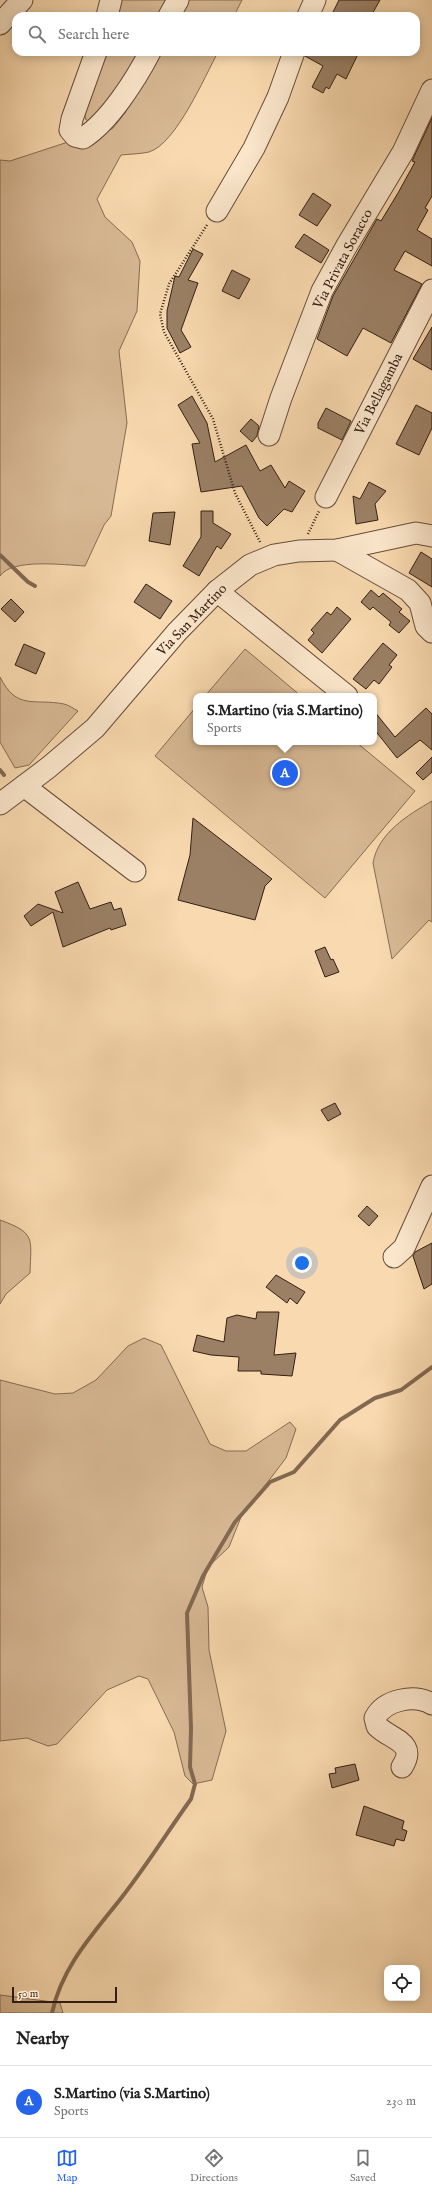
<!DOCTYPE html>
<html lang="en">
<head>
<meta charset="utf-8">
<style>
  body { margin:0; font-family:"IM FELL English",serif; background:#f6f6f6; color:#222 }
  .controls { position:absolute; right:12px; bottom:12px; display:grid; overflow:hidden; border-radius:8px; box-shadow:0 2px 10px #0003 }
  .controls button { width:36px; height:36px; display:grid; place-items:center; padding:0; border:0; border-bottom:1px solid #e0e0e0; background:#fff; color:#222; font:20px sans-serif }
  .scale { position:absolute; left:12px; bottom:10px; width:105px; box-sizing:border-box; padding-left:4px; border:2px solid #351f14; border-top:0; font-size:11px; line-height:14px; white-space:nowrap; color:#351f14; -webkit-text-stroke:3px #fbe6cb; paint-order:stroke }
  .you { position:absolute; left:302px; top:1263px; width:14px; height:14px; margin:-10px; border:3px solid #fff; border-radius:50%; background:#1a73e8; box-shadow:0 0 0 6px #1a73e833 }
  .badge { display:grid; place-items:center; width:26px; height:26px; border-radius:50%; background:#2563eb; color:#fff; font-size:13px; font-weight:700 }
  .pin { position:absolute; translate:-50% -50%; border:2px solid #fff; box-shadow:0 1px 4px #0006 }
  .popup { position:absolute; left:193px; top:693px; width:184px; height:52px; box-sizing:border-box; display:grid; place-content:center; border-radius:8px; background:#fff; filter:drop-shadow(0 1px 3px #0005); font-size:13px; white-space:nowrap; color:#767676 }
  .popup b { font-size:15px; color:#222 }
  .popup::after { content:''; position:absolute; left:50%; top:100%; margin-left:-8px; border:8px solid transparent; border-top-color:#fff }
  .list { margin:0; padding:0; list-style:none }
  h2 { display:flex; justify-content:space-between; align-items:center; height:52px; margin:0; padding:0 16px; font-size:17px }
  h2 small { font-size:13px; font-weight:400; color:#767676 }
  .list li { display:grid; grid-template-columns:26px 1fr auto; gap:12px; align-items:center; box-sizing:border-box; height:72px; padding:0 16px; border-top:1px solid #e0e0e0 }
  .list b { display:block; font-size:15px; white-space:nowrap }
  .list p { margin:0; font-size:13px; white-space:nowrap; color:#767676 }
  .list em { font-size:13px; font-style:normal; color:#767676 }
  .icon { flex:none; width:22px; height:22px; fill:none; stroke:currentColor; stroke-width:2; stroke-linecap:round; stroke-linejoin:round }
  .map { position:relative; flex:none; width:432px; height:2013px; overflow:hidden }
  .search { position:absolute; background:#fff; box-shadow:0 2px 10px #0003; left:12px; right:12px; top:12px; height:44px; display:flex; align-items:center; gap:10px; box-sizing:border-box; padding:0 14px; border-radius:12px; color:#767676; font-size:15px }
  .sheet { height:124px; background:#fff }
  nav { display:flex; justify-content:space-around; align-items:center; box-sizing:border-box; height:56px; border-top:1px solid #e0e0e0; background:#fff; font-size:11px; color:#767676 }
  nav a { display:grid; justify-items:center; gap:2px }
  nav .on { color:#2563eb }
  .map>svg:first-child { display:block }
  .green { fill:#d8b995; stroke:#866c54 }
  .lines { fill:none; stroke-linecap:round; stroke-linejoin:round }
  .stream { stroke:#826951; stroke-width:4 }
  .building { fill:#9b8065; stroke:#351f14 }
  .minor-casing { stroke:#664e3b; stroke-width:23 }
  .path { stroke:#351f14; stroke-width:2.5; stroke-dasharray:1 2; stroke-linecap:butt }
  .minor { stroke:#fbe6cb; stroke-width:21 }
  .labels { text-anchor:middle; dominant-baseline:central; stroke-width:3.5; stroke-linejoin:round; paint-order:stroke }
  .street-label { font-size:14px; fill:#351f14; stroke:#fbe6cb }
</style>
</head>
<body>
<div class="map">
<svg width="432" height="2013" viewBox="0 0 432 2013">
  <rect width="100%" height="100%" fill="#f9d9af"/>
  <filter id="stains"><feTurbulence type="fractalNoise" baseFrequency=".005" numOctaves="4"/><feColorMatrix values="0 0 0 0 .2 0 0 0 0 .09 0 0 0 0 .02 0 0 0 .5 -.17"/></filter>
  <radialGradient id="worn" r=".72"><stop offset=".6" stop-color="#630" stop-opacity="0"/><stop offset="1" stop-color="#630" stop-opacity=".3"/></radialGradient>
  <g class="green">
    <polygon points="122,0 171,0 163,16 117,16"/>
    <polygon points="182,0 242,0 234,16 175,16"/>
    <polygon points="104,52 143,52 92,121 86,120 83,108"/>
    <path d="M158,52H218C205,76 176,144 149,152C140,154 130,154 121,155L97,199L105,217L132,242L140,261L137,311L119,351L127,423L111,516L104,525L85,566C64,565 12,558 0,576V160L10,161L68,142L85,145L113,128L125,113Z"/>
    <polygon points="245,649 301,696 205,696"/>
    <path d="M0,677C17,711 34,698 64,704C69,705 74,709 78,711L29,765L15,768L0,742Z"/>
    <polygon points="196,707 196,742 356,742 415,791 325,898 155,756"/>
    <path d="M432,801V922L429,920L392,959L373,863C378,833 408,815 432,801Z"/>
    <path d="M0,1220C36,1233 31,1238 30,1273L6,1294L0,1304Z"/>
    <polygon points="144,1338 161,1345 210,1444 226,1451 246,1451 290,1422 296,1429 286,1458 241,1517 229,1547 208,1567 202,1587 208,1607 209,1650 226,1731 212,1780 193,1784 185,1776 174,1732 148,1679 139,1676 107,1690 57,1744 48,1746 27,1738 0,1741 0,1380 55,1394 73,1393 96,1380 128,1346"/>
    <polygon points="0,1995 60,2003 63,2013 0,2013"/>
  </g>
  <g class="lines">
    <g class="stream">
      <polyline points="0,555 28,582 35,586"/>
      <polyline points="0,770 4,775"/>
      <path d="M52,2013C62,1966 94,1933 122,1897C147,1865 168,1831 191,1799L195,1784L190,1767L191,1728L187,1613L203,1576L235,1522L270,1482L294,1472L340,1420L375,1398L401,1390L432,1367"/>
    </g>
  </g>
  <g class="building">
    <polygon points="339,0 380,0 371,16 331,16"/>
    <polygon points="306,52 359,52 346,79 337,74 329,89 326,87 323,93 312,87 323,66 305,56"/>
    <polygon points="432,118 432,196 425,208 428,210 417,230 432,239 432,266 405,251 394,270 422,284 391,343 363,328 347,356 317,339 333,296 377,219 381,221 398,193 415,162 412,161"/>
    <polygon points="313,193 331,205 317,226 299,215"/>
    <polygon points="304,234 329,250 321,263 295,247"/>
    <polygon points="193,249 203,254 188,280 198,283 181,330 191,347 180,353 167,328 167,311 175,276 179,277"/>
    <polygon points="232,270 250,279 239,299 222,291"/>
    <polygon points="432,327 432,370 413,359"/>
    <polygon points="192,396 207,423 215,462 246,445 260,471 271,465 285,488 289,481 305,491 292,512 284,509 267,526 259,518 242,486 201,492 192,444 200,443 178,405"/>
    <polygon points="416,405 432,413 432,428 419,455 396,444"/>
    <polygon points="326,408 351,421 342,440 318,428 318,423"/>
    <polygon points="251,419 259,426 257,436 252,442 240,431"/>
    <polygon points="369,482 386,491 375,504 378,520 356,524 353,496 360,499"/>
    <polygon points="201,511 213,511 213,523 231,534 221,549 217,546 199,576 183,566 201,537"/>
    <polygon points="175,512 170,545 149,541 153,513"/>
    <polygon points="421,552 432,559 432,587 409,573"/>
    <polygon points="146,584 172,601 160,619 134,602"/>
    <polygon points="371,590 379,597 383,593 402,609 399,612 410,621 399,633 389,625 391,622 373,607 370,610 361,602"/>
    <polygon points="11,599 24,612 15,622 1,609"/>
    <polygon points="337,607 351,619 322,653 308,640 314,633 311,630 327,612 331,615"/>
    <polygon points="383,643 397,655 389,665 392,667 379,684 374,680 366,689 353,679"/>
    <polygon points="24,644 45,653 36,674 15,665"/>
    <polygon points="426,708 432,714 432,750 420,740 397,758 374,729 374,711 395,737"/>
    <polygon points="432,757 432,772 423,780 416,773"/>
    <polygon points="193,818 272,879 265,886 255,920 178,900 190,855"/>
    <polygon points="78,882 90,909 111,902 114,910 121,908 126,925 111,930 110,928 63,947 53,912 31,926 24,916 38,904 63,913 55,892"/>
    <polygon points="325,947 331,960 333,959 339,972 325,977 315,951"/>
    <polygon points="335,1103 341,1114 328,1121 321,1110"/>
    <polygon points="367,1206 378,1216 369,1226 358,1216"/>
    <polygon points="432,1243 432,1284 424,1289 413,1256 415,1252"/>
    <polygon points="276,1275 305,1292 297,1304 290,1298 287,1303 266,1287"/>
    <polygon points="257,1312 279,1312 274,1355 296,1353 292,1376 261,1374 261,1371 238,1371 239,1357 211,1355 193,1351 197,1335 224,1342 227,1318 237,1315 256,1319"/>
    <polygon points="355,1764 359,1780 332,1788 329,1774 336,1773 335,1768"/>
    <polygon points="364,1806 404,1821 402,1829 407,1831 404,1841 396,1839 394,1846 356,1835"/>
  </g>
  <g class="lines">
    <defs>
      <g id="minor">
        <polyline points="107,16 111,0"/>
        <polyline points="169,16 178,0"/>
        <polyline points="308,16 315,0"/>
        <polyline points="0,24 22,0"/>
        <path d="M96,52L72,119L70,130L75,136L83,138C109,122 136,79 150,52"/>
        <polyline points="217,211 254,148 278,97 294,52"/>
        <polyline points="269,435 281,398 322,291 346,247 403,152 432,90"/>
        <polyline points="326,497 432,290"/>
        <polyline points="337,550 408,590 420,603 426,626 432,632"/>
        <polyline points="217,591 347,696"/>
        <polyline points="24,786 135,871"/>
        <polyline points="0,804 49,767 95,728 177,632 217,591 250,565 274,555 299,551 337,550 416,533 432,536"/>
        <polyline points="394,1257 404,1248 432,1186"/>
        <path d="M402,1767C418,1742 391,1740 377,1726L375,1718C385,1699 415,1694 432,1704"/>
      </g>
    </defs>
    <use href="#minor" class="minor-casing"/>
    <g class="path">
      <polyline points="207,225 169,284 160,314 164,332 213,419 235,493 260,542"/>
      <polyline points="308,534 319,511"/>
    </g>
    <use href="#minor" class="minor"/>
  </g>
  <g class="labels">
    <g class="street-label">
      <text transform="translate(343 259) rotate(-62)">Via Privata Soracco</text>
      <text transform="translate(379 394) rotate(-63)">Via Bellagamba</text>
      <text transform="translate(192 620) rotate(-46)">Via San Martino</text>
    </g>
  </g>
  <rect width="100%" height="100%" filter="url(#stains)"/>
  <rect width="100%" height="100%" fill="url(#worn)"/>
</svg>
<div class="controls">
<button><svg class="icon" aria-label="locate" viewBox="0 0 24 24"><circle cx="12" cy="12" r="6"/><path d="M12 2v4M12 18v4M2 12h4M18 12h4"/></svg></button>
</div>
<div class="scale">50 m</div>
<div class="you"></div>
<div class="pin badge" style="left:285px;top:773px">A</div>
<div class="popup"><b>S.Martino (via S.Martino)</b>Sports</div>
<div class="search"><svg class="icon" aria-label="search" viewBox="0 0 24 24"><circle cx="10" cy="10" r="6"/><path d="M15 15l6 6"/></svg>Search here</div>
</div>
<section class="sheet">
<h2>Nearby<small></small></h2>
<ul class="list">
<li><span class="badge">A</span><div><b>S.Martino (via S.Martino)</b><p>Sports</p></div><em>230 m</em></li>
</ul>
</section>
<nav>
<a class="on"><svg class="icon" aria-label="map" viewBox="0 0 24 24"><path d="M3 6l6-2 6 2 6-2v14l-6 2-6-2-6 2zM9 4v14M15 6v14"/></svg>Map</a>
<a><svg class="icon" aria-label="directions" viewBox="0 0 24 24"><path d="M12 3l9 9-9 9-9-9zM9 14v-3h6M13 9l2 2-2 2"/></svg>Directions</a>
<a><svg class="icon" aria-label="saved" viewBox="0 0 24 24"><path d="M7 4h10v16l-5-4-5 4z"/></svg>Saved</a>
</nav>
</body>
</html>
